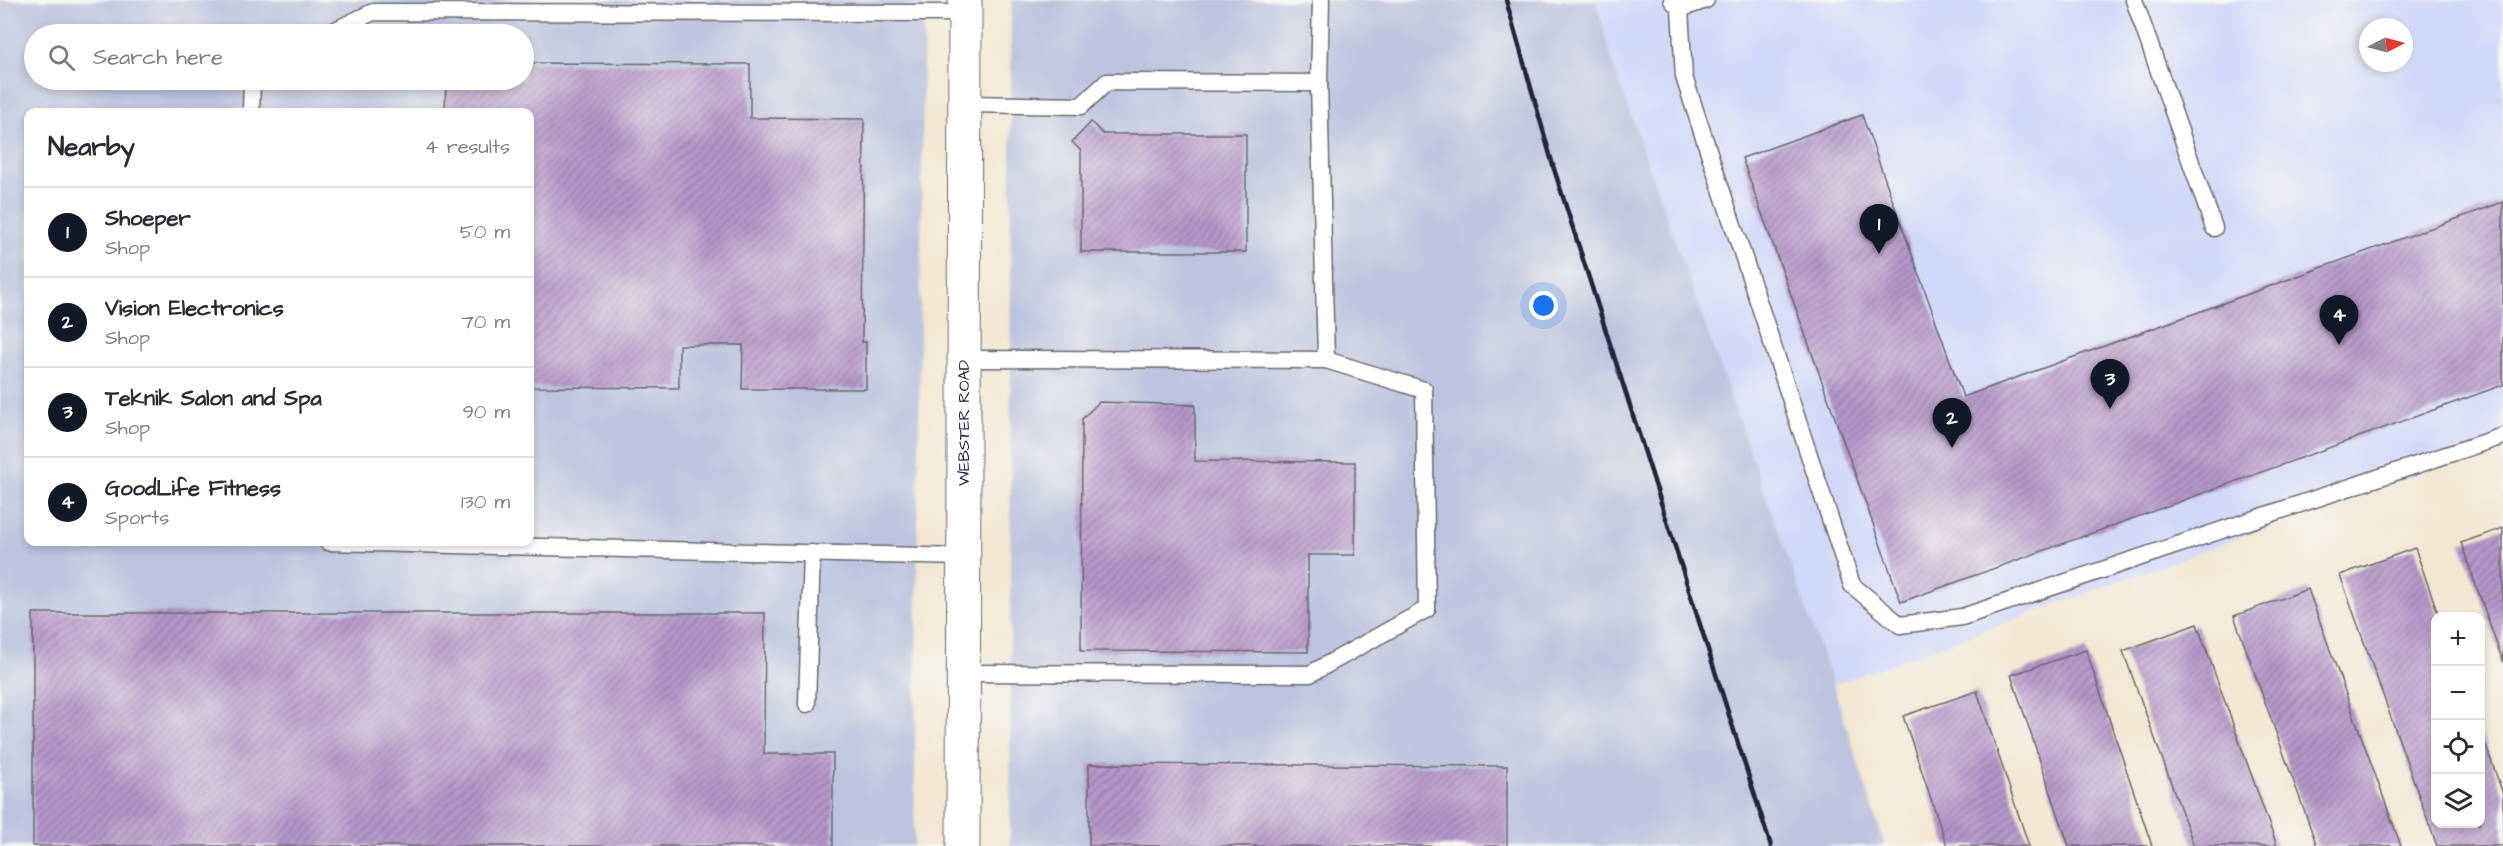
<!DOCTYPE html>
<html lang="en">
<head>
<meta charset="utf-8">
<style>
  body { margin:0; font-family:"Architects Daughter",sans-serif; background:#f7f7f7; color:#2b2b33 }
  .controls { position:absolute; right:18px; bottom:18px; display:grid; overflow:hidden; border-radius:12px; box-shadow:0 3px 9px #0003 }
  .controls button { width:54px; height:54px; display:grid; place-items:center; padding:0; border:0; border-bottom:2px solid #e1e1e2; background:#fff; color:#2b2b33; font:30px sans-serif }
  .compass { position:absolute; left:2359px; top:18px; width:54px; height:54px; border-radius:50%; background:#fff; box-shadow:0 3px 9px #0003; rotate:84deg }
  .you { position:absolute; left:1544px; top:306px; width:21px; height:21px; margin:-15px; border:4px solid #fff; border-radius:50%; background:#1a73e8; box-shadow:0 0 0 9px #1a73e833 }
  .badge { display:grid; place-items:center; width:39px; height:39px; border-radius:50%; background:#111827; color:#fff; font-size:20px; font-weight:700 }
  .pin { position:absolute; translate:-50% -50px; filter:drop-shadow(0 2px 3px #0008) }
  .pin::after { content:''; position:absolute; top:32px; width:21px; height:18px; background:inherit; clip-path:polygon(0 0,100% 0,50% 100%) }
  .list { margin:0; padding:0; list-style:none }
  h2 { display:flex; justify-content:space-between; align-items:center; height:78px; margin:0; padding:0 24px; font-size:26px }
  h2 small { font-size:20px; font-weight:400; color:#7c7c81 }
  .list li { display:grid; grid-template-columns:39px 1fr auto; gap:18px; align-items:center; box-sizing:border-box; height:90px; padding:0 24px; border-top:2px solid #e1e1e2 }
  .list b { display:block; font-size:22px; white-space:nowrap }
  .list p { margin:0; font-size:20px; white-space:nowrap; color:#7c7c81 }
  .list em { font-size:20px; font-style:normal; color:#7c7c81 }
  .icon { flex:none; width:33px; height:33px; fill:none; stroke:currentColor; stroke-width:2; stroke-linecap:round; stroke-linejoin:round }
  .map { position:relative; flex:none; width:2503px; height:846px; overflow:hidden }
  .search { position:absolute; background:#fff; box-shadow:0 3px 9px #0003; left:24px; top:24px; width:510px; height:66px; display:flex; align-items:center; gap:15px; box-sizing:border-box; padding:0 21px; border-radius:33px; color:#7c7c81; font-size:22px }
  .panel { position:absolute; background:#fff; box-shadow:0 3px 9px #0003; left:24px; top:108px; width:510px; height:438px; border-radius:12px }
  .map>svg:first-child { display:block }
  .built { fill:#d1d9f9; fill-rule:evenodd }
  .industrial { fill:#bbc3de; fill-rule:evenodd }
  .building { fill:url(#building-hatch) }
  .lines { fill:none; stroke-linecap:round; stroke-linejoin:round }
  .service-casing { stroke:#6b6770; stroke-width:19 }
  .minor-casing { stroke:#6b6770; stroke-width:35 }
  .service { stroke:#fff; stroke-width:16 }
  .minor { stroke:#fff; stroke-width:33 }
  .rail { stroke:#22223b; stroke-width:4.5 }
  .labels { text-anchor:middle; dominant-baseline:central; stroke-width:6; stroke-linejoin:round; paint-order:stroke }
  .street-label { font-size:16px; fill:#22223b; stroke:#f6f6f2 }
</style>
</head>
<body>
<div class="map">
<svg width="2503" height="846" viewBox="0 0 2503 846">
  <defs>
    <pattern id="building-hatch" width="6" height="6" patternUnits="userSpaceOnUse" patternTransform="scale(1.5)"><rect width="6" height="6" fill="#b697c9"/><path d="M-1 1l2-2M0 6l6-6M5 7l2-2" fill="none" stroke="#947ba4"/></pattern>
  </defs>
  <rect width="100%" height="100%" fill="#f6f6f2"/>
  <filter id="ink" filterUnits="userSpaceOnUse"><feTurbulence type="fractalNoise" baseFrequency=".0167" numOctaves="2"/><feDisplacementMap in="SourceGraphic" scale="12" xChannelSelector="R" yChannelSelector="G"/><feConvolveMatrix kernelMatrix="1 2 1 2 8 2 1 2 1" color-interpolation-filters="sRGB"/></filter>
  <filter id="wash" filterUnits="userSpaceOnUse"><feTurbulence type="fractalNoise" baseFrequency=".008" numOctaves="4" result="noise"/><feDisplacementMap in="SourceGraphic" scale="24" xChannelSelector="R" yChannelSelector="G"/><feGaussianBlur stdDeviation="1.35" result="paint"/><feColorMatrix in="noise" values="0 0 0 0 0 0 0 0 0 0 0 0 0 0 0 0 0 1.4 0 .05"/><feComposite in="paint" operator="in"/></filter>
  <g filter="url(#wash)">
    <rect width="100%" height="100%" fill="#f3e7d2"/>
    <path class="built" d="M1596,0H2503V442L1833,685L1614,68ZM2368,27H2404V63H2368Z"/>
    <g class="industrial">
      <path d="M0,0H924L914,846H0ZM34,34H524V80H34ZM28,112H530V542H28Z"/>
      <polygon points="1011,0 1596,0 1614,68 1833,685 1885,846 1010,846"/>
    </g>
    <g id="blocks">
      <g class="building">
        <polygon points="524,63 750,64 750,118 864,119 862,342 866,342 866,389 742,389 743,345 679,345 679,388 530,387 530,112 445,112 446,80 524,80"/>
        <polygon points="1862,115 1963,397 2503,202 2503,385 1901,602 1742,158"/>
        <polygon points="1091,122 1103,134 1246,134 1246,252 1081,252 1081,151 1072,142"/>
        <polygon points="1099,402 1195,405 1195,461 1355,462 1355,555 1308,555 1308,652 1081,651 1082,419"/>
        <polygon points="2503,528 2503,662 2461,543"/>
        <polygon points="2415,548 2439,616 2436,616 2436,824 2480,824 2481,732 2503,794 2503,846 2437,846 2340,575"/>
        <polygon points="2308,589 2401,846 2317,846 2234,616"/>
        <polygon points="33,613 765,613 764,754 833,754 833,846 33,846"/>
        <polygon points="2197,624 2277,846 2194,846 2123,651"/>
        <polygon points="2086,650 2152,846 2069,846 2011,675"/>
        <polygon points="1977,691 2029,846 1947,846 1903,716"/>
        <polygon points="1089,764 1507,766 1507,846 1089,846"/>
      </g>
    </g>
  </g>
  <g filter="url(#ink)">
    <use href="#blocks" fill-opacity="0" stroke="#6b6770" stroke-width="1.5"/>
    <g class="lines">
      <defs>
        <g id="service">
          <polyline points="1672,0 1680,9 1684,77 1852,585 1900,625 1962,617 2503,436"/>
          <polyline points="2134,0 2214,228"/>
          <polyline points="1680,9 1706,0"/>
          <polyline points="327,34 373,12 965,13"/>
          <polyline points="1319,83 1321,0"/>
          <polyline points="251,112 252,80"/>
          <polyline points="964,359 1326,360 1319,83 1107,82 1081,106 964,104"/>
          <polyline points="328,542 964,557"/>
          <polyline points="963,673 1310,674 1427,609 1424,390 1326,360"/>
          <polyline points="807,704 812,553"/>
        </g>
        <g id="minor">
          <path id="s1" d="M963,846L965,0"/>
        </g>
      </defs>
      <use href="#service" class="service-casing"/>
      <use href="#minor" class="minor-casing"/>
      <use href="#service" class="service"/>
      <use href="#minor" class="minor"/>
      <polyline class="rail" points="1506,0 1554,169 1771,846"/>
    </g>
  </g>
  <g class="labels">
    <g class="street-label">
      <text stroke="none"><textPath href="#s1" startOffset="423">WEBSTER ROAD</textPath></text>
    </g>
  </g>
</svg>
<div class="controls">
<button>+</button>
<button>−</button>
<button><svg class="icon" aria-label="locate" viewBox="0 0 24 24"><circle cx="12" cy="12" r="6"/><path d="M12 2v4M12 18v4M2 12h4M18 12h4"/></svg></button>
<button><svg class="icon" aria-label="layers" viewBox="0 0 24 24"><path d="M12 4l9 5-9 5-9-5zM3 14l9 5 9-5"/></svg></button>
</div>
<svg class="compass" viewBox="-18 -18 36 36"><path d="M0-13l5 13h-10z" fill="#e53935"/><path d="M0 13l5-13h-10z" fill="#7c7c81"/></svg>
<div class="you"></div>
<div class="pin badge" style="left:1879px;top:254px">1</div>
<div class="pin badge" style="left:1952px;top:448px">2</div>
<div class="pin badge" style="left:2110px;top:409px">3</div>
<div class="pin badge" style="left:2339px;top:345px">4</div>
<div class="search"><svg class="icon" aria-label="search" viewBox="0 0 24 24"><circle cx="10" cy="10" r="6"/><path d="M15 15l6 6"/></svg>Search here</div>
<section class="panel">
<h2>Nearby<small>4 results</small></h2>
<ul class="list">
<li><span class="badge">1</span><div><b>Shoeper</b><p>Shop</p></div><em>50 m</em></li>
<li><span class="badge">2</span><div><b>Vision Electronics</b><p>Shop</p></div><em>70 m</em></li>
<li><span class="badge">3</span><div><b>Teknik Salon and Spa</b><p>Shop</p></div><em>90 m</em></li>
<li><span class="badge">4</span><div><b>GoodLife Fitness</b><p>Sports</p></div><em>130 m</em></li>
</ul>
</section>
</div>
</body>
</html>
